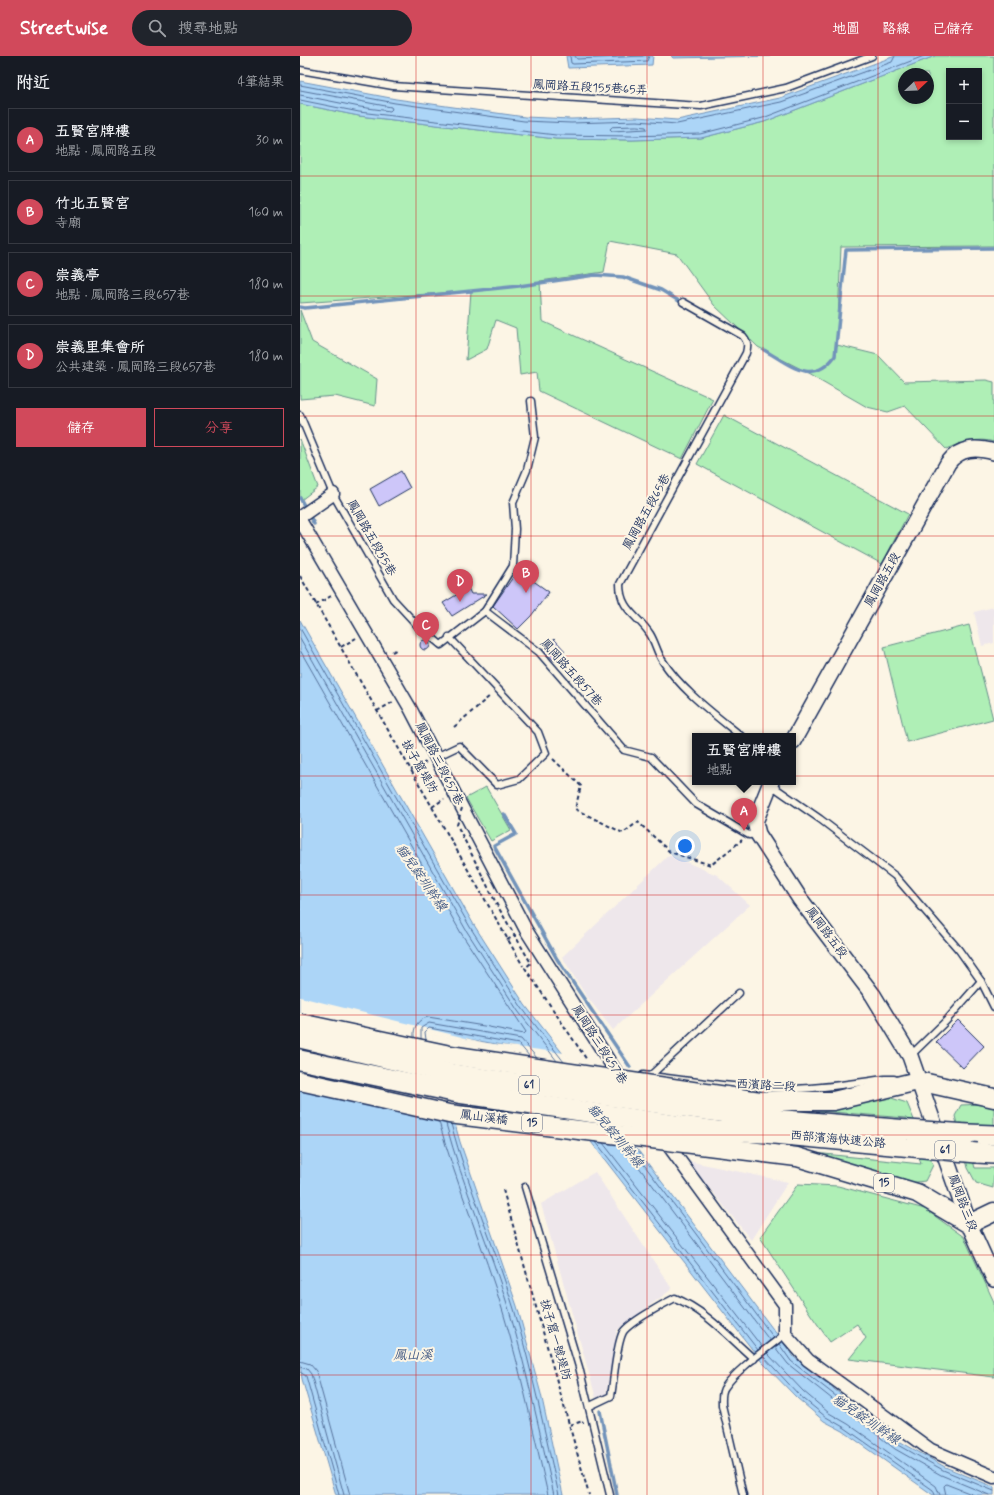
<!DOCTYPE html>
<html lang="zh-TW">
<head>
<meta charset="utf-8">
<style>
  body { margin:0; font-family:Mynerve,"LXGW WenKai TC",sans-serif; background:#20242c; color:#f1f3f6 }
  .controls { position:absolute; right:12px; top:12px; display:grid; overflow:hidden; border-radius:0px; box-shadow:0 2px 6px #0003 }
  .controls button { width:36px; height:36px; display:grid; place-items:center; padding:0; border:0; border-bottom:1px solid #363941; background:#171b24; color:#f1f3f6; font:20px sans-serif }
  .compass { position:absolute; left:598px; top:12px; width:36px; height:36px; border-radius:50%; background:#171b24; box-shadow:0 2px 6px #0003; rotate:67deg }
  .you { position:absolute; left:385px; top:790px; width:14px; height:14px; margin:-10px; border:3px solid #fff; border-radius:50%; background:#1a73e8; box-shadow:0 0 0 6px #1a73e833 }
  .badge { display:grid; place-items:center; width:26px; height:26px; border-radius:50%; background:#d1495b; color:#fff; font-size:13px; font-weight:700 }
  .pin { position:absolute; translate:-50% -33px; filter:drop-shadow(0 1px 2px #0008) }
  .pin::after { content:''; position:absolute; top:21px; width:14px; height:12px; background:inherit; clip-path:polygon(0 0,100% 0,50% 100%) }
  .popup { position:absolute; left:392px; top:677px; width:104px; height:52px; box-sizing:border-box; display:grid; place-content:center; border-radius:0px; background:#171b24; filter:drop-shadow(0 1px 3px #0005); font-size:13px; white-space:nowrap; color:#9ea1a6 }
  .popup b { font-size:15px; color:#f1f3f6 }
  .popup::after { content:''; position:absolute; left:50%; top:100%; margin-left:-8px; border:8px solid transparent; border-top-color:#171b24 }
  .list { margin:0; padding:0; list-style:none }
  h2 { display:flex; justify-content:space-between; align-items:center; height:52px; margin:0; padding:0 16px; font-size:17px }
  h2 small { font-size:13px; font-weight:400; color:#9ea1a6 }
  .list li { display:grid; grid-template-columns:26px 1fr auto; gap:12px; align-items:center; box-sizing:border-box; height:64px; margin:0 8px 8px; padding:0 8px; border:1px solid #363941; border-radius:0px }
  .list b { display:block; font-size:15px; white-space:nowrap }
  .list p { margin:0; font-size:13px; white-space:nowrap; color:#9ea1a6 }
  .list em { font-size:13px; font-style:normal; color:#9ea1a6 }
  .actions { display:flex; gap:8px; padding:12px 16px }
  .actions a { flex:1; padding:9px 0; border:1px solid #d1495b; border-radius:0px; text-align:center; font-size:14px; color:#d1495b }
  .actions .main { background:#d1495b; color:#fff }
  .icon { flex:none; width:22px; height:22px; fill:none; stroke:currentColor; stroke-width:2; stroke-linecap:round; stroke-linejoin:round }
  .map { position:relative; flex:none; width:694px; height:1439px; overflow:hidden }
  header { display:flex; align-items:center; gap:24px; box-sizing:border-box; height:56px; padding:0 20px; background:#d1495b; color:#fff }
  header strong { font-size:19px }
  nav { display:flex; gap:22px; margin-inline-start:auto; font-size:14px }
  .search { width:280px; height:36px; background:#20242c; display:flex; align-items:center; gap:10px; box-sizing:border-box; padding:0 14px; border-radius:22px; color:#9ea1a6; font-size:15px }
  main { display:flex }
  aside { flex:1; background:#171b24 }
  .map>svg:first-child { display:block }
  .built { fill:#eee7eb }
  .green { fill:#afefb6; stroke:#658f8a; fill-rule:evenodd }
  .water { fill:#acd5f7; stroke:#7293ba }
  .pier { fill:#fcf5e5 }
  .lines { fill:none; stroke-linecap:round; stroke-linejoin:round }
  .shore { stroke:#55719b; stroke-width:1 }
  .stream { stroke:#7293ba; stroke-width:3.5 }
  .building { fill:#cdc6f9; stroke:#1b2f5e }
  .service-casing { stroke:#1b2f5e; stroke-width:9 }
  .minor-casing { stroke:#1b2f5e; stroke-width:15 }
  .tertiary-casing { stroke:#1b2f5e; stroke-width:18 }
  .primary-casing { stroke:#1b2f5e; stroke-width:21 }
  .trunk-casing { stroke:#1b2f5e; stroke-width:22 }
  .path { stroke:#1b2f5e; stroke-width:2; stroke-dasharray:4 3; stroke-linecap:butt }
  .service { stroke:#fcf5e5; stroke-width:6 }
  .minor { stroke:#fcf5e5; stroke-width:12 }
  .tertiary { stroke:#fcf5e5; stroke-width:15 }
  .primary { stroke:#fcf5e5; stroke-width:18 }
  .trunk { stroke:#fcf5e5; stroke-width:19 }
  .primary-bridge-casing { stroke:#1b2f5e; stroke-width:21; stroke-linecap:butt }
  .trunk-bridge-casing { stroke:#1b2f5e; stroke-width:22; stroke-linecap:butt }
  .path-bridge { stroke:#1b2f5e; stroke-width:2; stroke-dasharray:4 3; stroke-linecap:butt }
  .primary-bridge { stroke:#fcf5e5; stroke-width:18 }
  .trunk-bridge { stroke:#fcf5e5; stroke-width:19 }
  .grid { fill:none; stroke:#d62828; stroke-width:1; stroke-opacity:0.55 }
  .labels { text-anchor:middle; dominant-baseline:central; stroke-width:4; stroke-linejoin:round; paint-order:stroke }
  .shield { fill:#fcf5e5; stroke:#5e6a86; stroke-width:1 }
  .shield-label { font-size:11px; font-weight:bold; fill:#1b2f5e }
  .street-label { font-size:12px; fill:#1b2f5e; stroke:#fcf5e5 }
  .water-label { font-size:13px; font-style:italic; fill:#3f5884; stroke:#fcf5e5 }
</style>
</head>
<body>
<header>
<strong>Streetwise</strong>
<div class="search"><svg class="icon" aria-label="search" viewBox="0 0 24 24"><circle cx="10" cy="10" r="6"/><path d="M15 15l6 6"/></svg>搜尋地點</div>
<nav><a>地圖</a><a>路線</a><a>已儲存</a></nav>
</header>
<main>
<aside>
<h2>附近<small>4筆結果</small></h2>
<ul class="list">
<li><span class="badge">A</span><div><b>五賢宮牌樓</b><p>地點 · 鳳岡路五段</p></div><em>30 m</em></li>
<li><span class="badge">B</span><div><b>竹北五賢宮</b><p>寺廟</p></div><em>160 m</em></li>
<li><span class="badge">C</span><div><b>崇義亭</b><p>地點 · 鳳岡路三段657巷</p></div><em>180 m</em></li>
<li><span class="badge">D</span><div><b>崇義里集會所</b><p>公共建築 · 鳳岡路三段657巷</p></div><em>180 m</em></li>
</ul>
<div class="actions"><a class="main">儲存</a><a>分享</a></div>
</aside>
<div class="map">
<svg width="694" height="1439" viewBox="0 0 694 1439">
  <rect width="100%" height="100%" fill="#fcf5e5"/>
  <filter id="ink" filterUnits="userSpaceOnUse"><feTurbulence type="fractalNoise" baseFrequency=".025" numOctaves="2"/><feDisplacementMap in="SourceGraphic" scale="8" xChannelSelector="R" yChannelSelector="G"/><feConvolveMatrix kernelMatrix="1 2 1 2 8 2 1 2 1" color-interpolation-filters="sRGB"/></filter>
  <g filter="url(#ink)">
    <g class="built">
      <polygon points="694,551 694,587 682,590 674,556"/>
      <polygon points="369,799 417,819 450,849 313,974 285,938 262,901"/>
      <polygon points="388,1105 488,1126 451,1184"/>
      <polygon points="295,1116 372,1233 317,1274 306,1338 296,1342 241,1148"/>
    </g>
    <g class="green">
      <path d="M635,0H694V190L541,191L537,289L578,299L604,326L686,324L694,326V386C679,381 660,387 646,393L605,350L588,356L567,351L501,313L458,291L414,249L377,198L310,185L304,216L240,225L242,265L413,343L382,403L239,335L237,316L220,319L216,272L196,264L187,293L166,304L171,235L0,247V48L59,60L256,83L332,84L401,82L464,66ZM649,15H679V81H649ZM604,18H628V42H604Z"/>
      <polygon points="0,254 12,286 77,323 75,350 35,340 0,343"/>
      <polygon points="424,359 608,458 582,508 397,408"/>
      <polygon points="0,383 18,431 1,444 0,442"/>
      <polygon points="669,569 693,663 607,686 584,591"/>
      <polygon points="186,731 211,774 191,785 166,742"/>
      <polygon points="588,1041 607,1047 633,1109 625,1125 609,1127 505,1096 621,1108 606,1062 482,1052"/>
      <polygon points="683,1048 694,1051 694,1069 663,1068 675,1112 694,1112 693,1132 676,1127 668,1112 655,1060 661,1049"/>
      <polygon points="498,1128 538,1130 625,1153 664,1181 694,1246 694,1321 549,1303 566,1282 557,1268 530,1286 511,1259 460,1181"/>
    </g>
    <g class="water">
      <polygon points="266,0 353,0 352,9 268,12"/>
      <polygon points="371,0 470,0 373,2"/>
      <polygon points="595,0 635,0 464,66 401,82 332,84 256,83 59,60 0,48 0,25 96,43 225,61 271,63 337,61 377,64 480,42"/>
      <polygon points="0,564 174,869 225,949 337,1093 494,1301 599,1385 645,1411 694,1431 694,1439 633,1439 543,1375 524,1365 497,1342 462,1306 218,992 129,976 160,1086 217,1250 241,1338 263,1439 36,1439 2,1323 0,1308"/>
    </g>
    <polygon class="pier" points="0,941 186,987 264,997 339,1093 286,1084 217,994 181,986 131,978 156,1062 0,1032"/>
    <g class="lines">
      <g class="shore">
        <polyline points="270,0 271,7 273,8 347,5 349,0"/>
        <polyline points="275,0 277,3 343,0"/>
        <polyline points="0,29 95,47 224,65 271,67 337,65 377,68 481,46 592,6 595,0"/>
        <polyline points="0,34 91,51 92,53 90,55 60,51 0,39"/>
        <polyline points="0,44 59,56 256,79 331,80 400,78 463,62 624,0"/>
        <polygon points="337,70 346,71 347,73 312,75 310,73 312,71"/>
        <polyline points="0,572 170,871 222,952 264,1006"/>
        <polyline points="0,582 166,874 218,955 257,1005"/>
        <path d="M0,594L161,877L226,976L224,978L184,970L128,961C118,963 113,971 114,981"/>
        <polyline points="121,983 121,972 129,967 221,983 237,1002"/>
        <polyline points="126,984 125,976 129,972 219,988 230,1001"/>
        <path d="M139,1066C157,1131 184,1192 203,1256C221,1316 234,1378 248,1439"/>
        <path d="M146,1068C163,1131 190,1191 209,1254C227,1315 240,1377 254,1439"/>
        <path d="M151,1068C168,1131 195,1191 214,1253C232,1314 245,1377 259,1439"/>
        <polyline points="296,1086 458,1294"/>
        <polyline points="303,1087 462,1291"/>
        <polyline points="323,1090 470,1285"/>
        <polyline points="330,1090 474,1282"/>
        <polyline points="479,1288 491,1305 597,1388 643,1414 694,1435"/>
        <polyline points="475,1291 488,1308 595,1393 641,1419 689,1439"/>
        <polyline points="467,1297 503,1335 529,1357 548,1368 636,1430 640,1439"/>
        <polyline points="463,1300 499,1339 526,1361 545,1372 633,1434 635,1439"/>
        <polyline points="0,1305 10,1308 16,1315 50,1439"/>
        <polyline points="0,1311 7,1313 11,1318 44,1439"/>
        <polyline points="0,1316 6,1320 39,1439"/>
        <polyline points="646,1439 644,1430 646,1428 674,1439"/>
      </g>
      <g class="stream">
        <polyline points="0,251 5,252 219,230 295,219 323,221 361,234 384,248"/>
        <path d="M464,294C489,308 512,331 535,300L546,194L694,192"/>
        <polyline points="0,442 14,468"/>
        <polyline points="204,758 216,778 194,790 257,903 330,1011"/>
        <polyline points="300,1355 317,1439"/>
      </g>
    </g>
    <g class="building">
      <polygon points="101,415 110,432 79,450 70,433"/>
      <polygon points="218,514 249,536 231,560 218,573 193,550"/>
      <polygon points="168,532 171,538 187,538 152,560 143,547"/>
      <polygon points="254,583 265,595 254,605 243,593"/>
      <circle cx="125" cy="589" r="5"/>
      <polygon points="658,964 684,990 663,1012 636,986"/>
    </g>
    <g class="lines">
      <defs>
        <g id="service">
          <polyline points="0,14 93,30 401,50 486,32 572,0"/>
          <path d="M383,246L443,280C448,286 448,289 446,297L320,528C320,555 338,559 350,578C355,586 357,596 362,604C381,634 414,658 441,680"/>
          <polyline points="0,359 33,438 93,543 117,569 141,589 185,555 213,510 215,473 213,447 227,414 235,381 231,345"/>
          <polyline points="185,555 239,596 324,694 351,701 396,748 449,779 457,778"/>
          <polyline points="136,701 159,690 197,729 219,723 246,697 238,676 149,581"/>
          <polyline points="471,729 520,763 595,820 659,894 681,925 694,951"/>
          <polyline points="610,1000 646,965 681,925"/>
          <path d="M343,1019C390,1025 441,1033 488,1033C521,1033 553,1027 585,1023H594"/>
          <polyline points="350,1020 439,937"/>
          <polyline points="225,1131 279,1311 310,1439"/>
          <path d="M290,1350L311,1340C314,1324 316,1289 323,1276C330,1266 363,1248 375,1242C405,1254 430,1282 454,1303"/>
          <path d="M443,1439L422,1349C422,1343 421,1336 425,1331C437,1313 468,1292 485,1278"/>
        </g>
        <g id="minor">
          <polyline points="0,461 33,438"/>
          <polyline points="0,464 110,652 226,874 323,1027"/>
          <polyline points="363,1082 485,1249 485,1278 508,1304 631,1394 694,1421"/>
        </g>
        <g id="tertiary">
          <path d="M493,685L648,407C660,391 676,391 694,396"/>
          <polyline points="471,726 455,766 458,778 500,843 573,939 610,1000 669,1168 694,1223"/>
        </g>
        <g id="primary">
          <polyline points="460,1045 533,1045 618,1025 694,1042"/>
          <polyline points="465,1097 497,1101 617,1137 669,1168 694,1156"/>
        </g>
        <g id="trunk">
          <polyline points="461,1062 608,1074"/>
          <polyline points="463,1077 613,1091"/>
          <polyline points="668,1078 694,1079"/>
          <polyline points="677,1097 694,1098"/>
        </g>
      </defs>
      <use href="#service" class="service-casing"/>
      <use href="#minor" class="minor-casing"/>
      <use href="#tertiary" class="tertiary-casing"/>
      <use href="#primary" class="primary-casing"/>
      <use href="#trunk" class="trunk-casing"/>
      <g class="path">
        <polyline points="0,520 223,910"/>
        <polyline points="16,549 31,540"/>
        <polyline points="41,591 56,582"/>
        <polyline points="92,596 98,593"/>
        <polyline points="77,655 93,646"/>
        <polyline points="154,671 191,639"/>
        <polyline points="253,703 281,730 275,753 323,777 338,766 370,796 411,809 442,784"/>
        <polyline points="111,714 126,706"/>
        <polyline points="132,751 144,743"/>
        <polyline points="207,884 216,879"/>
        <polyline points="203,1134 289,1439"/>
        <polyline points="270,1369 283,1365 283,1367"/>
      </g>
      <use href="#service" class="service"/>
      <use href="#minor" class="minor"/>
      <use href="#tertiary" class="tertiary"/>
      <use href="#primary" class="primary"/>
      <use href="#trunk" class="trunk"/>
      <defs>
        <g id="primary-bridge">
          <polyline points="0,967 150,999 460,1045"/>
          <polyline points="0,1025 149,1058 465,1097"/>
        </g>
        <g id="trunk-bridge">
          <polyline points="0,982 153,1018 461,1062"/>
          <polyline points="0,1004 158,1037 417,1075 463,1077"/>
          <polyline points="608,1074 668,1078"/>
          <polyline points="613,1091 677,1097"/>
        </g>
      </defs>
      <use href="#primary-bridge" class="primary-bridge-casing"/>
      <use href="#trunk-bridge" class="trunk-bridge-casing"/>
      <polyline class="path-bridge" points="162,752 157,769 197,849 231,907 225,912 287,1004"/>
      <use href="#primary-bridge" class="primary-bridge"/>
      <use href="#trunk-bridge" class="trunk-bridge"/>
    </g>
  </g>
  <path class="grid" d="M116,0V1439M231,0V1439M347,0V1439M463,0V1439M578,0V1439M0,120H694M0,240H694M0,360H694M0,480H694M0,600H694M0,720H694M0,839H694M0,959H694M0,1079H694M0,1199H694M0,1319H694"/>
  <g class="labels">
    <g class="shield">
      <rect x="219" y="1020" width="20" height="18" rx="3"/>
      <rect x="222" y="1058" width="20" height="18" rx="3"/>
      <rect x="635" y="1085" width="20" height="18" rx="3"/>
      <rect x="574" y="1118" width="20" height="18" rx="3"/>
    </g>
    <g class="shield-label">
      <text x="229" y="1029">61</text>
      <text x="232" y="1067">15</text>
      <text x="645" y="1094">61</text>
      <text x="584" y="1127">15</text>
    </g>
    <g class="street-label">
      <text transform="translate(290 32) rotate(3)">鳳岡路五段155巷65弄</text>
      <text transform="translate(347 456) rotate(-61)">鳳岡路五段65巷</text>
      <text transform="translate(71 482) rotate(60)">鳳岡路五段55巷</text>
      <text transform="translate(583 524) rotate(-61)">鳳岡路五段</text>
      <text transform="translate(271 617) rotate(48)">鳳岡路五段57巷</text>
      <text transform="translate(139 708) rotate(63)">鳳岡路三段657巷</text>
      <text transform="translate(119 711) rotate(60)">拔子窟堤防</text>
      <text transform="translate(526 877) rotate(53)">鳳岡路五段</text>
      <text transform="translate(299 989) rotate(57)">鳳岡路三段657巷</text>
      <text transform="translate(466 1030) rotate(3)">西濱路二段</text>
      <text transform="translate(184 1062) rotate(7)">鳳山溪橋</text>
      <text transform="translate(538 1084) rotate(5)">西部濱海快速公路</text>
      <text transform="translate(662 1147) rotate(69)">鳳岡路三段</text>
      <text transform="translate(255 1284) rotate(74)">拔子窟一號堤防</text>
    </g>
    <g class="water-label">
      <text transform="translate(121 822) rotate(55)">貓兒錠圳幹線</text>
      <text transform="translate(315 1080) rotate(50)">貓兒錠圳幹線</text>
      <text x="113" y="1299">鳳山溪</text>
      <text transform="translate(566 1364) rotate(34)">貓兒錠圳幹線</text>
    </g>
  </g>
</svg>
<div class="controls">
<button>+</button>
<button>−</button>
</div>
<svg class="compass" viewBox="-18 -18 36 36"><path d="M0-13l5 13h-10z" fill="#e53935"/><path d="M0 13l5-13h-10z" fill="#9ea1a6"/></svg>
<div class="you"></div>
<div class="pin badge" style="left:444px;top:775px">A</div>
<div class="popup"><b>五賢宮牌樓</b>地點</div>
<div class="pin badge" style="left:226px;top:537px">B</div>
<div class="pin badge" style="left:126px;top:589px">C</div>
<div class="pin badge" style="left:160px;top:546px">D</div>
</div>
</main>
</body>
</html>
